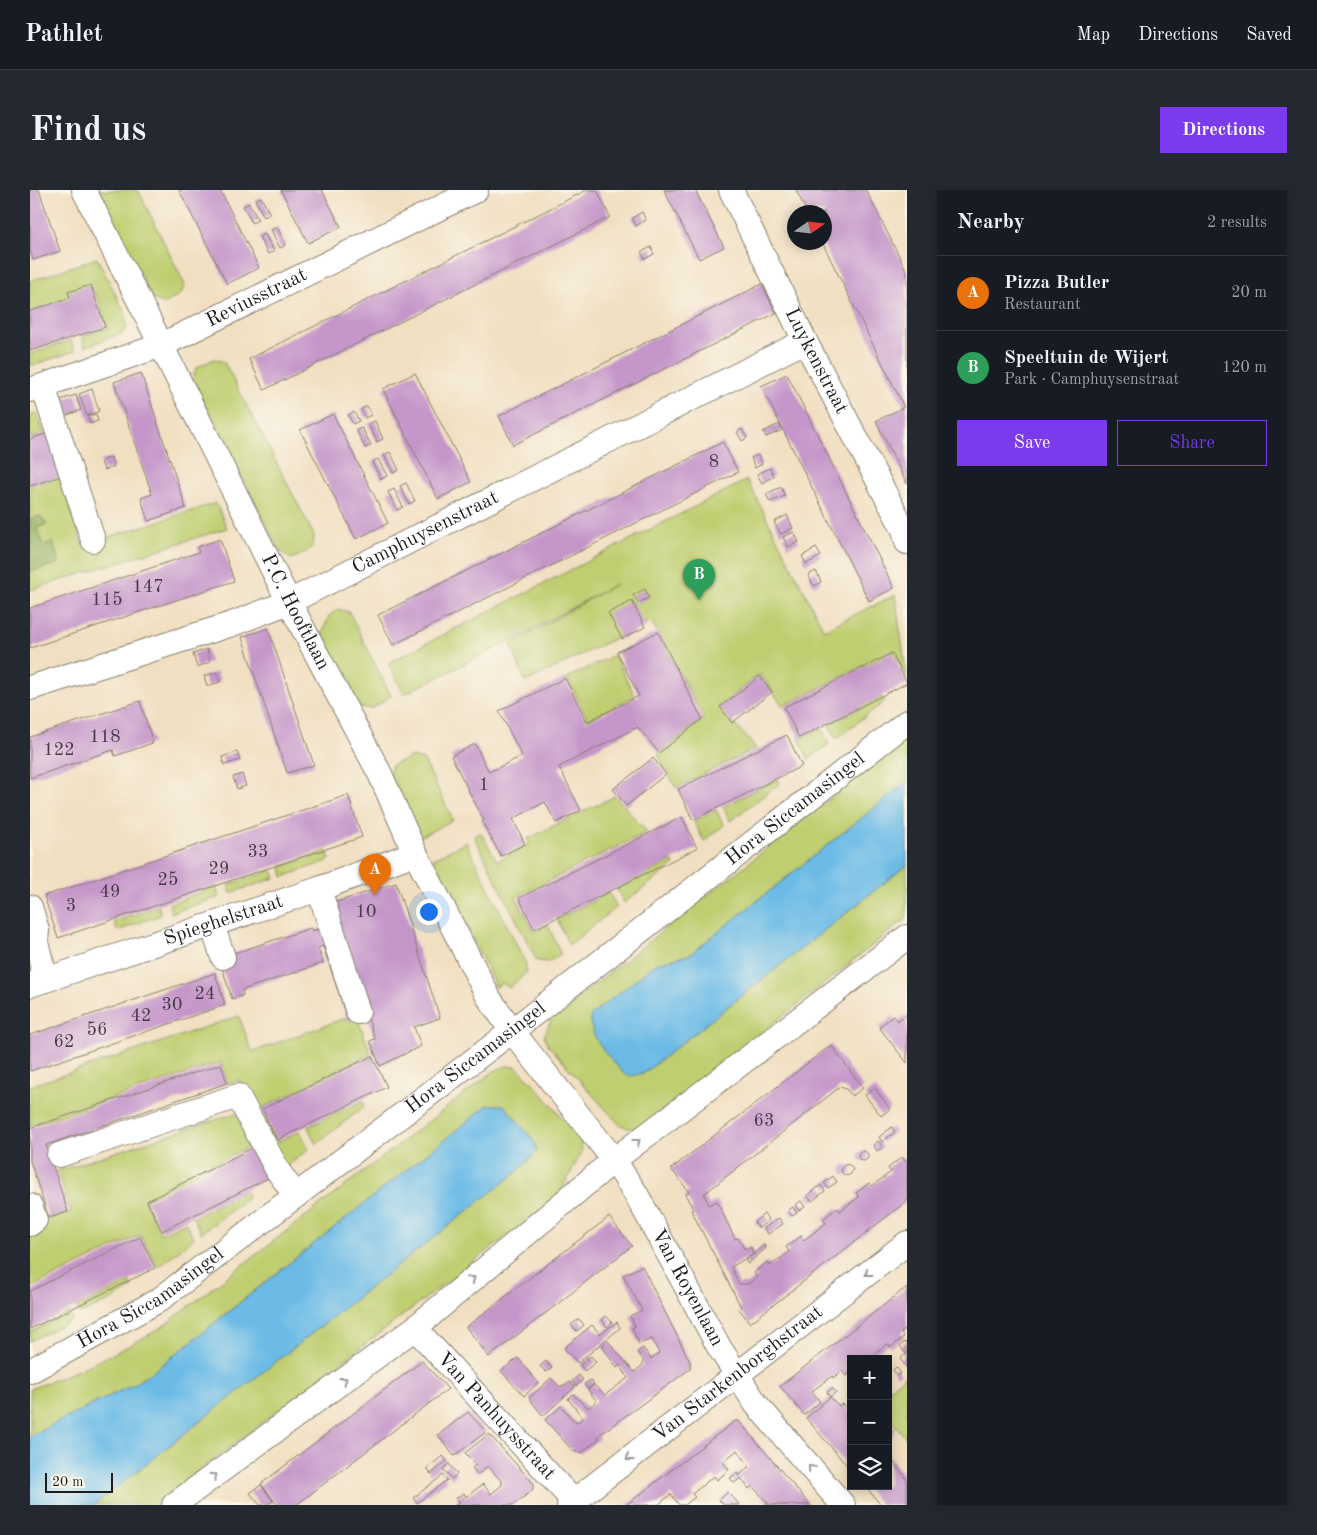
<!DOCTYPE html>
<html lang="en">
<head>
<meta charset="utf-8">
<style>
  body { margin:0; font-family:"Old Standard TT",serif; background:#242831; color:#f1f3f6 }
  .controls { position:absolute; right:15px; bottom:15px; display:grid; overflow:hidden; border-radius:0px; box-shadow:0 2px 12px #0003 }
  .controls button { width:45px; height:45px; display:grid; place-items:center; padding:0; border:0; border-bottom:1px solid #363941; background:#171b24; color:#f1f3f6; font:25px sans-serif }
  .compass { position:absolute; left:757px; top:15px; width:45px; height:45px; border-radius:50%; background:#171b24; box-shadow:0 2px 12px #0003; rotate:76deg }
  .scale { position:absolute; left:15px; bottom:12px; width:68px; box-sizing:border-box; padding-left:5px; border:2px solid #1c1c1c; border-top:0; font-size:14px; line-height:18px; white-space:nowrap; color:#1c1c1c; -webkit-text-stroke:4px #fbf7ec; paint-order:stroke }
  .you { position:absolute; left:398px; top:721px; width:18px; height:18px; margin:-12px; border:4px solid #fff; border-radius:50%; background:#1a73e8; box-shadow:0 0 0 8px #1a73e833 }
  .badge { display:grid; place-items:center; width:32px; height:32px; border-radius:50%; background:#7c3aed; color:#fff; font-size:16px; font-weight:700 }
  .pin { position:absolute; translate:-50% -41px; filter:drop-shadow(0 1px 2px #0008) }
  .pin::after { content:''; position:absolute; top:26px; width:18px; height:15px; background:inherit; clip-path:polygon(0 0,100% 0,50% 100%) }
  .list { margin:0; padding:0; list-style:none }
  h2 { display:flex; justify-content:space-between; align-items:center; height:65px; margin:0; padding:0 20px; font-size:21px }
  h2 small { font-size:16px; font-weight:400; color:#9ea1a6 }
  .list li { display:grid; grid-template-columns:32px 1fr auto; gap:15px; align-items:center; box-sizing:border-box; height:75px; padding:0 20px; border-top:1px solid #363941 }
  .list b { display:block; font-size:19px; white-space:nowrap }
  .list p { margin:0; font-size:16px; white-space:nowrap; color:#9ea1a6 }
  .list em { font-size:16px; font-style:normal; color:#9ea1a6 }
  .actions { display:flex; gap:10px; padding:15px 20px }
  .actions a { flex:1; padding:11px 0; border:1px solid #7c3aed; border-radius:0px; text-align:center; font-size:18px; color:#7c3aed }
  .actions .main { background:#7c3aed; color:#fff }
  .icon { flex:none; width:28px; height:28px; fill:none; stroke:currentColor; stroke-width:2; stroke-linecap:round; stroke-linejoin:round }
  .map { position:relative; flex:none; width:877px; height:1315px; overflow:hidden; border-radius:0px }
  header { display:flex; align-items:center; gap:30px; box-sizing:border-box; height:70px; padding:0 25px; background:#171b24; border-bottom:1px solid #363941 }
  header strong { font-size:24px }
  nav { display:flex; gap:28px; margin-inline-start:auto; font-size:18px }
  .intro { display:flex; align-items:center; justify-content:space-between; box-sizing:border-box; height:120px; padding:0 30px }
  h1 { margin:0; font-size:35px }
  .button { padding:12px 22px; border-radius:0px; background:#7c3aed; color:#fff; font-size:18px; font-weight:700 }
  main { display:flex; gap:30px; padding:0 30px }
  aside { flex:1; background:#171b24; border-radius:0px; box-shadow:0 2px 12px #0003 }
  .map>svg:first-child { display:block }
  .green { fill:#bfce70; stroke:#6e7546 }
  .forest { fill:#97b162; stroke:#5a663f }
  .water { fill:#6cbbe6; stroke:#446c81 }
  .building { fill:#c596c9 }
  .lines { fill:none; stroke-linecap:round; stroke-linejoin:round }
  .minor-casing { stroke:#867e6e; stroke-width:26 }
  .minor { stroke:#fff; stroke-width:24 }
  .oneway { stroke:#999 }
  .labels { text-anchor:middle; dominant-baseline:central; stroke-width:4; stroke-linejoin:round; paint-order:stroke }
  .number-label { font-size:18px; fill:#463a47 }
  .street-label { font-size:20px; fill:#1c1c1c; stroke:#fbf7ec }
</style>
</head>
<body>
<header>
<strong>Pathlet</strong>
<nav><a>Map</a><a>Directions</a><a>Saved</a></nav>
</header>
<div class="intro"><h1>Find us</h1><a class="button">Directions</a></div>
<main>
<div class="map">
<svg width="877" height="1315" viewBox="0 0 877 1315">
  <rect width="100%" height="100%" fill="#fbf7ec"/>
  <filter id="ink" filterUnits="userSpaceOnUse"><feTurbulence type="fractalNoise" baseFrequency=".02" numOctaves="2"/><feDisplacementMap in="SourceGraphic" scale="10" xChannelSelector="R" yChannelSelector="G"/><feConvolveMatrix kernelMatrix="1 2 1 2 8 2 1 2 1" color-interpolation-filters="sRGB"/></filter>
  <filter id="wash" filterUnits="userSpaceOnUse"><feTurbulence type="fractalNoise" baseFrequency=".0096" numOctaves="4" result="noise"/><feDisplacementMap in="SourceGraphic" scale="20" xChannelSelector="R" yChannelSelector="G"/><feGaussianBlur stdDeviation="1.12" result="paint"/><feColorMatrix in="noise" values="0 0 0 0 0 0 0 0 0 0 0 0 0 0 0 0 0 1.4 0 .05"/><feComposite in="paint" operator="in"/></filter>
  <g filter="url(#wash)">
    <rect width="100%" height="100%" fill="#f1dfc1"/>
    <g class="green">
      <polygon points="67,0 108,0 155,95 151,104 134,114 123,109"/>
      <polygon points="67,68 95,123 97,138 93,143 55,157 52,146 78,138 66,104 0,126 0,91"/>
      <polygon points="41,150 45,161 0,176 0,164"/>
      <path d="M184,169L194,172L284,345C285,361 274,363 261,369L250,361L162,190L166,178Z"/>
      <polygon points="7,223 53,355 186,313 197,338 0,400 0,286 20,279 9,246 0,248 0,225"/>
      <polygon points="717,290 794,440 865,405 877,488 863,461 753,516 730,484 689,517 726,558 646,598 628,565 674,528 621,431 495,492 481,454 586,394 473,455 374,504 358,473"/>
      <polygon points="308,419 319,422 361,506 343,518 330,518 291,447 299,426"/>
      <polygon points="584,465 605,506 558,530 537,488"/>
      <polygon points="852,507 855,511 806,549 799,534"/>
      <polygon points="791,538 799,554 779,569 769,549"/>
      <path d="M877,548V592L659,765L627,773L614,883L877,675V728L613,936C602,940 596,939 587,932L518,855L514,846L522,828Z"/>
      <polygon points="381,567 394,570 423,630 390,647 359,585 362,575"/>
      <polygon points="747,589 749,594 700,631 693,617"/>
      <polygon points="585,606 617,642 486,707 504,742 518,735 531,764 518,772 507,771 444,646 451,643 467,671 500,654 497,649"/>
      <polygon points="686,620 694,635 674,651 664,632"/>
      <polygon points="436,652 496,774 496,783 479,798 472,793 466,797 403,669"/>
      <polygon points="297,661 300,670 253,687 251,677"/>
      <polygon points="642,671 644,675 594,713 587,699"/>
      <polygon points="242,680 245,688 201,703 198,695"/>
      <polygon points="186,697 189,707 141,723 139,714"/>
      <polygon points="579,703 587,717 539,755 527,729"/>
      <polygon points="129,716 131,725 87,741 84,732"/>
      <polygon points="326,824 341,864 224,922 209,890 198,894 191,872 0,936 0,896 209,826 222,862"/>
      <path d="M477,876L487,877L502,892L551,950L552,962L527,1008L124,1315H64L488,981L503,967L458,915L128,1178L106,1193L0,1246V1199C47,1182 89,1163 132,1137L464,881Z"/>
      <polygon points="332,911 335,916 286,954 278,937"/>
      <polygon points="229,920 247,952 270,941 279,959 254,979 224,923"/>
      <polygon points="203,924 209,925 226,953 114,1010 131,1044 155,1032 164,1048 128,1077 110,1045 0,1098 0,1043 15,1030 41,1022 27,981"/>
      <polygon points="215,1001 219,1007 171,1043 163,1028"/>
      <polygon points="100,1092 102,1097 80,1111 50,1124 46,1118"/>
      <polygon points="38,1123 42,1130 0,1151 0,1142"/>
      <polygon points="877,1184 877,1249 858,1227 858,1200"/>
    </g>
    <polygon class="forest" points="10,326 17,334 7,338 13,355 23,352 29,373 0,382 0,329"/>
    <g class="water">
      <path d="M877,592V675L614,883L601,886L594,884C581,868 557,847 561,825L627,773L659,765Z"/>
      <polygon points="458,915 474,915 504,951 507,961 488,981 64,1315 0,1315 0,1246 106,1193 128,1178"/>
    </g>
    <g id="blocks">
      <g class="building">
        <polygon points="0,0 9,0 30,61 3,70 0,60"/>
        <polygon points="149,0 190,0 229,78 197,94"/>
        <polygon points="251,0 292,0 311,37 278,53"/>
        <polygon points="557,0 567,0 580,27 234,200 219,169"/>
        <polygon points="634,0 665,0 694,57 669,69"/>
        <polygon points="766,0 836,0 877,82 877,294 846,231 874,217 792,52 794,52 794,22 777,22"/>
        <polygon points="231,7 240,24 234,27 225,10"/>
        <polygon points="219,13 228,30 222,33 213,16"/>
        <polygon points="612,22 616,30 606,36 602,28"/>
        <polygon points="247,37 256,55 250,58 241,40"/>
        <polygon points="235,44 244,61 238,64 229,47"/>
        <polygon points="621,57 624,64 615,69 611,62"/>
        <polygon points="732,94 746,123 483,255 469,226"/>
        <polygon points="61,95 75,137 0,161 0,121 40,108 38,102"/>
        <polygon points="111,183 156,318 118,331 111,308 122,304 84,192"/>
        <polygon points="385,183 441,292 408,309 353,199"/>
        <polygon points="757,184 864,398 839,411 731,196"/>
        <polygon points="62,199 69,221 57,226 49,204"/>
        <polygon points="46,205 51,220 32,227 27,211"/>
        <polygon points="337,216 341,225 335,228 331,219"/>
        <polygon points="324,222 329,231 323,234 318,225"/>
        <polygon points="66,224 68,231 60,234 58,226"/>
        <polygon points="303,224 358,333 326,349 270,240"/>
        <polygon points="345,231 353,249 347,252 338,234"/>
        <polygon points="749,234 752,240 736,247 733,242"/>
        <polygon points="332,238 341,255 335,258 326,240"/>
        <polygon points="712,239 717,248 712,251 707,242"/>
        <polygon points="21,242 35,285 0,296 0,249"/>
        <polygon points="693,252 708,282 363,455 348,425"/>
        <polygon points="360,262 369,280 363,283 354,265"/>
        <polygon points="728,265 732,274 725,278 721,268"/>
        <polygon points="81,267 84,277 74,280 71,271"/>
        <polygon points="348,269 357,286 351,289 342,272"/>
        <polygon points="740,278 744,286 732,293 727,284"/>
        <polygon points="376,293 385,311 379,314 370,296"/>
        <polygon points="751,297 755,306 740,312 736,304"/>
        <polygon points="364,299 373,317 367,320 358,302"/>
        <polygon points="757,325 763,338 751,344 744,332"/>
        <polygon points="764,342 769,352 758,357 753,347"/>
        <polygon points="190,349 204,391 0,458 0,418 169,362 167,357"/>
        <polygon points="786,358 791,366 776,374 772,366"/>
        <polygon points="786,381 791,392 784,396 778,385"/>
        <polygon points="615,399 619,408 608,413 603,405"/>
        <polygon points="602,411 615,437 592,449 578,423"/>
        <polygon points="238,438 284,575 257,583 212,447"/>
        <polygon points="628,442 672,529 629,563 608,537 529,577 551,620 526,633 515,612 483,629 495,654 471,666 452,632 454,631 421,566 445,554 459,582 492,566 469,521 535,488 557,532 609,506 587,462"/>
        <polygon points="177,459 180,472 167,477 163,464"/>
        <polygon points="862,463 877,493 769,548 754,517"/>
        <polygon points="187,482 190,492 177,496 174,486"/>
        <polygon points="730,486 742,502 702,533 690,517"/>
        <polygon points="110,511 123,553 85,566 83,560 0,588 0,547"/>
        <polygon points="757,545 772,576 663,630 648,599"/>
        <polygon points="207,562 210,570 194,575 192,567"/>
        <polygon points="623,568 636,584 596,616 583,599"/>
        <polygon points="212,584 216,596 207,599 203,587"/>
        <polygon points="318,605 332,647 28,748 14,706"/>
        <polygon points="652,627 667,658 504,739 489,708"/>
        <polygon points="366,693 410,828 384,837 391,856 350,876 340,851 345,849 300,714"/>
        <polygon points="297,736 327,828 318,831 293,756 288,758 293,773 212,800 213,805 202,809 189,768 281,738 282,741"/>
        <polygon points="185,783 195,815 0,881 0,845"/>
        <polygon points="877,824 877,873 849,837 863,826 867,831"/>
        <polygon points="801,855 833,898 822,906 816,899 810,897 674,1004 679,1015 687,1011 705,1049 708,1048 715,1060 721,1057 723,1064 701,1077 709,1094 718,1094 727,1087 724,1083 737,1072 740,1076 759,1062 756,1057 771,1046 774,1050 796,1033 793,1029 807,1018 810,1021 829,1007 826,1003 839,993 842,996 861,982 858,978 872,967 875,971 877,970 877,1011 720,1133 709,1119 711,1117 661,1020 663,1019 655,1004 659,1002 641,979"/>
        <polygon points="342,866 357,897 247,950 232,919"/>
        <polygon points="191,874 197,893 16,955 38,1022 19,1028 0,971 0,938"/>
        <polygon points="845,898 860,919 851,926 835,905"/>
        <polygon points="862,937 865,942 852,952 849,947"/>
        <polygon points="848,951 853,957 847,961 843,955"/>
        <polygon points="226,956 242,986 132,1041 117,1011"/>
        <circle cx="833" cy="966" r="5"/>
        <circle cx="817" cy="980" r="5.5"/>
        <polygon points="803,986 807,992 798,998 794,993"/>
        <polygon points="791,995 795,1001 782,1011 777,1006"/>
        <polygon points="771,1011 775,1017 769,1021 765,1015"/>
        <polygon points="763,1017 767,1023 762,1026 758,1020"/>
        <polygon points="734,1024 739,1030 729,1038 724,1032"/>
        <polygon points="579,1027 602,1056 459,1167 436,1137"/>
        <polygon points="749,1028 753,1034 738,1044 734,1038"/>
        <polygon points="110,1047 125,1078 0,1139 0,1101"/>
        <polygon points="734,1055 736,1058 718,1074 715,1071"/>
        <polygon points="612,1076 660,1172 660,1179 568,1246 569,1249 551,1263 543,1261 515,1230 531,1216 546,1233 553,1228 538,1209 543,1204 558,1218 567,1211 558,1200 564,1195 575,1205 598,1188 590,1175 587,1178 572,1156 578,1151 604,1182 613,1175 613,1169 607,1162 613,1158 621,1169 629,1163 622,1149 609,1154 602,1138 605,1136 600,1126 612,1120 593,1085"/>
        <polygon points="877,1097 877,1138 871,1143 874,1147 861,1157 857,1154 838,1169 821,1169 821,1182 816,1186 812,1181 803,1188 802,1186 782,1201 790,1212 774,1225 750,1196"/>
        <polygon points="576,1126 582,1132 577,1137 572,1130"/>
        <polygon points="549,1129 554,1135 547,1141 541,1135"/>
        <polygon points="587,1132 590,1138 548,1173 534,1158 562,1135 570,1144"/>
        <polygon points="875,1152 877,1154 877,1178 870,1169 876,1164 870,1156"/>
        <polygon points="561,1166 566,1172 555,1181 550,1175"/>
        <polygon points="488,1168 508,1193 494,1206 471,1181"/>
        <polygon points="392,1171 418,1199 266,1315 247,1315 231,1294"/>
        <polygon points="516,1171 522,1178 516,1182 510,1176"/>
        <polygon points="866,1177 871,1183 867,1186 863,1180"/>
        <polygon points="549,1185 553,1190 546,1196 542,1191"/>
        <polygon points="521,1188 530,1197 540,1192 545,1197 513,1226 499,1208"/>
        <polygon points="561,1190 564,1194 558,1199 554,1194"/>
        <polygon points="802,1198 806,1202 800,1207 809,1216 812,1214 821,1223 821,1280 776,1228 800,1207 797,1202"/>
        <polygon points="438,1222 456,1242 424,1266 408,1245"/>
        <polygon points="705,1231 709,1231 780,1315 735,1315 738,1313 722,1296 719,1299 711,1288 704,1293 700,1288 707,1283 709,1286 719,1276 707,1260 693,1272 699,1280 687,1290 684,1286 662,1304 665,1307 655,1315 649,1315 641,1304 628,1315 596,1315"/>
        <polygon points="858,1235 864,1243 858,1248"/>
        <polygon points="459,1244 504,1294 502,1301 483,1315 425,1315 430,1312 426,1308 434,1303 436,1307 453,1294 461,1304 472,1295 472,1292 458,1276 448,1284 442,1278 446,1274 435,1263"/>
        <polygon points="413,1266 417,1271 401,1284 397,1278"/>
        <polygon points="860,1267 877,1290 877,1315 851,1315 835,1296 858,1296"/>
        <polygon points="419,1274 427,1284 422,1289 413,1279"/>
        <polygon points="413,1285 417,1290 387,1313 383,1308"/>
        <polygon points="231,1295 243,1311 237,1315 230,1315 220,1303"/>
        <polygon points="698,1302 710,1315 694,1315 689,1310"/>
      </g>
    </g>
  </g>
  <g filter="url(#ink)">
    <use href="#blocks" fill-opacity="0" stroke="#867e6e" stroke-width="1"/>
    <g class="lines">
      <defs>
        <g id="minor">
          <path id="s1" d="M54,0L259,412L350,584L385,663L459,808L482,841L584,970L606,1004L689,1157L726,1214L813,1315"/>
          <path id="s2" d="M701,0L775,151L874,340L877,352"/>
          <polyline points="13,196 63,350"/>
          <path id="s3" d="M0,200L132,155L446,0"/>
          <path id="s4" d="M0,498L202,434L259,412L775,151"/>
          <polyline points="289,699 328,822"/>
          <polyline points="0,717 7,740 6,752 16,790"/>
          <polyline points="182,735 193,767"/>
          <path id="s5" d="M0,795L289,699L385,663"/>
          <polyline points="29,965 208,906 248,981 266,1006"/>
          <polyline points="0,1016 5,1030 0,1034"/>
          <path id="s6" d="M385,1138L547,1315"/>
          <path id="s7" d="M0,1181L129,1110L482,841L877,532"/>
          <polyline points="144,1315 385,1138 584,970 877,747"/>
          <path id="s8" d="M539,1315L877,1053"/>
        </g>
      </defs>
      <use href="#minor" class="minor-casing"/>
      <use href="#minor" class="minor"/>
    </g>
    <defs><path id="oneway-chevron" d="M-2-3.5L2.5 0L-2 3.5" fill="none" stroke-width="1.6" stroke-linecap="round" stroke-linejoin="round" transform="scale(1.25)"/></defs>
    <g class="oneway">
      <use href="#oneway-chevron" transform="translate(607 952) rotate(-37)"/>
      <use href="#oneway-chevron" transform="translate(838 1083) rotate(142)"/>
      <use href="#oneway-chevron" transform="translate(442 1089) rotate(-40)"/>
      <use href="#oneway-chevron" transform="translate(314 1190) rotate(-36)"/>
      <use href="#oneway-chevron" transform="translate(599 1268) rotate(142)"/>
      <use href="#oneway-chevron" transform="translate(781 1278) rotate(-130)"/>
      <use href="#oneway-chevron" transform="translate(184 1286) rotate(-36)"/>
    </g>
  </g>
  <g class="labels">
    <g class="number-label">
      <text x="684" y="272">8</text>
      <text x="118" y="397">147</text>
      <text x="77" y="410">115</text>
      <text x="75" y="547">118</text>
      <text x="29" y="560">122</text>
      <text x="454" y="595">1</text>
      <text x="228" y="662">33</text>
      <text x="189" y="679">29</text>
      <text x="138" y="690">25</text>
      <text x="80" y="702">49</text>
      <text x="41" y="716">3</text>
      <text x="336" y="722">10</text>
      <text x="175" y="804">24</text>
      <text x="142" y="815">30</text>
      <text x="111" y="826">42</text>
      <text x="67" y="840">56</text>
      <text x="34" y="852">62</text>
      <text x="734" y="931">63</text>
    </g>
    <g class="street-label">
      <text stroke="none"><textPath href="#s3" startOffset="245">Reviusstraat</textPath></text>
      <text stroke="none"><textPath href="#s2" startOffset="191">Luykenstraat</textPath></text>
      <text stroke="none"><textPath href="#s4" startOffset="426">Camphuysenstraat</textPath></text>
      <text stroke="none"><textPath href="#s1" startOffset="472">P.C. Hooftlaan</textPath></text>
      <text stroke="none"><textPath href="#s7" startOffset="951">Hora Siccamasingel</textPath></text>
      <text stroke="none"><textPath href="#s5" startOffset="204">Spieghelstraat</textPath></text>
      <text stroke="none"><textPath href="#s7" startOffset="546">Hora Siccamasingel</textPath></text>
      <text stroke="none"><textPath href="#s1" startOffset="1256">Van Royenlaan</textPath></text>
      <text stroke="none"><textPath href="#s7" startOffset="141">Hora Siccamasingel</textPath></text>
      <text stroke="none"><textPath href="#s8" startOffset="214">Van Starkenborghstraat</textPath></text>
      <text stroke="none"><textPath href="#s6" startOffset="120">Van Panhuysstraat</textPath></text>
    </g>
  </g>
</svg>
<div class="controls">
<button>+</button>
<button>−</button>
<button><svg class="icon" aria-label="layers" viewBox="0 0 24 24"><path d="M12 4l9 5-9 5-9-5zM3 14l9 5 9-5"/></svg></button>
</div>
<svg class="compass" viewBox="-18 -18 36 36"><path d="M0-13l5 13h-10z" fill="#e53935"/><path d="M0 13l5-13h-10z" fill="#9ea1a6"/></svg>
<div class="scale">20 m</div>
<div class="you"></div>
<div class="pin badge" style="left:345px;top:705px;background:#e8710a">A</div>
<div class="pin badge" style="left:669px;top:410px;background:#2e9e5b">B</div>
</div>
<aside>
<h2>Nearby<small>2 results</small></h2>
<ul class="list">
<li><span class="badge" style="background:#e8710a">A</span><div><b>Pizza Butler</b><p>Restaurant</p></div><em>20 m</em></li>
<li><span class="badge" style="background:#2e9e5b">B</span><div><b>Speeltuin de Wijert</b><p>Park · Camphuysenstraat</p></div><em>120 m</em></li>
</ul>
<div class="actions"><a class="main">Save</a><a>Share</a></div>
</aside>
</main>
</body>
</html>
